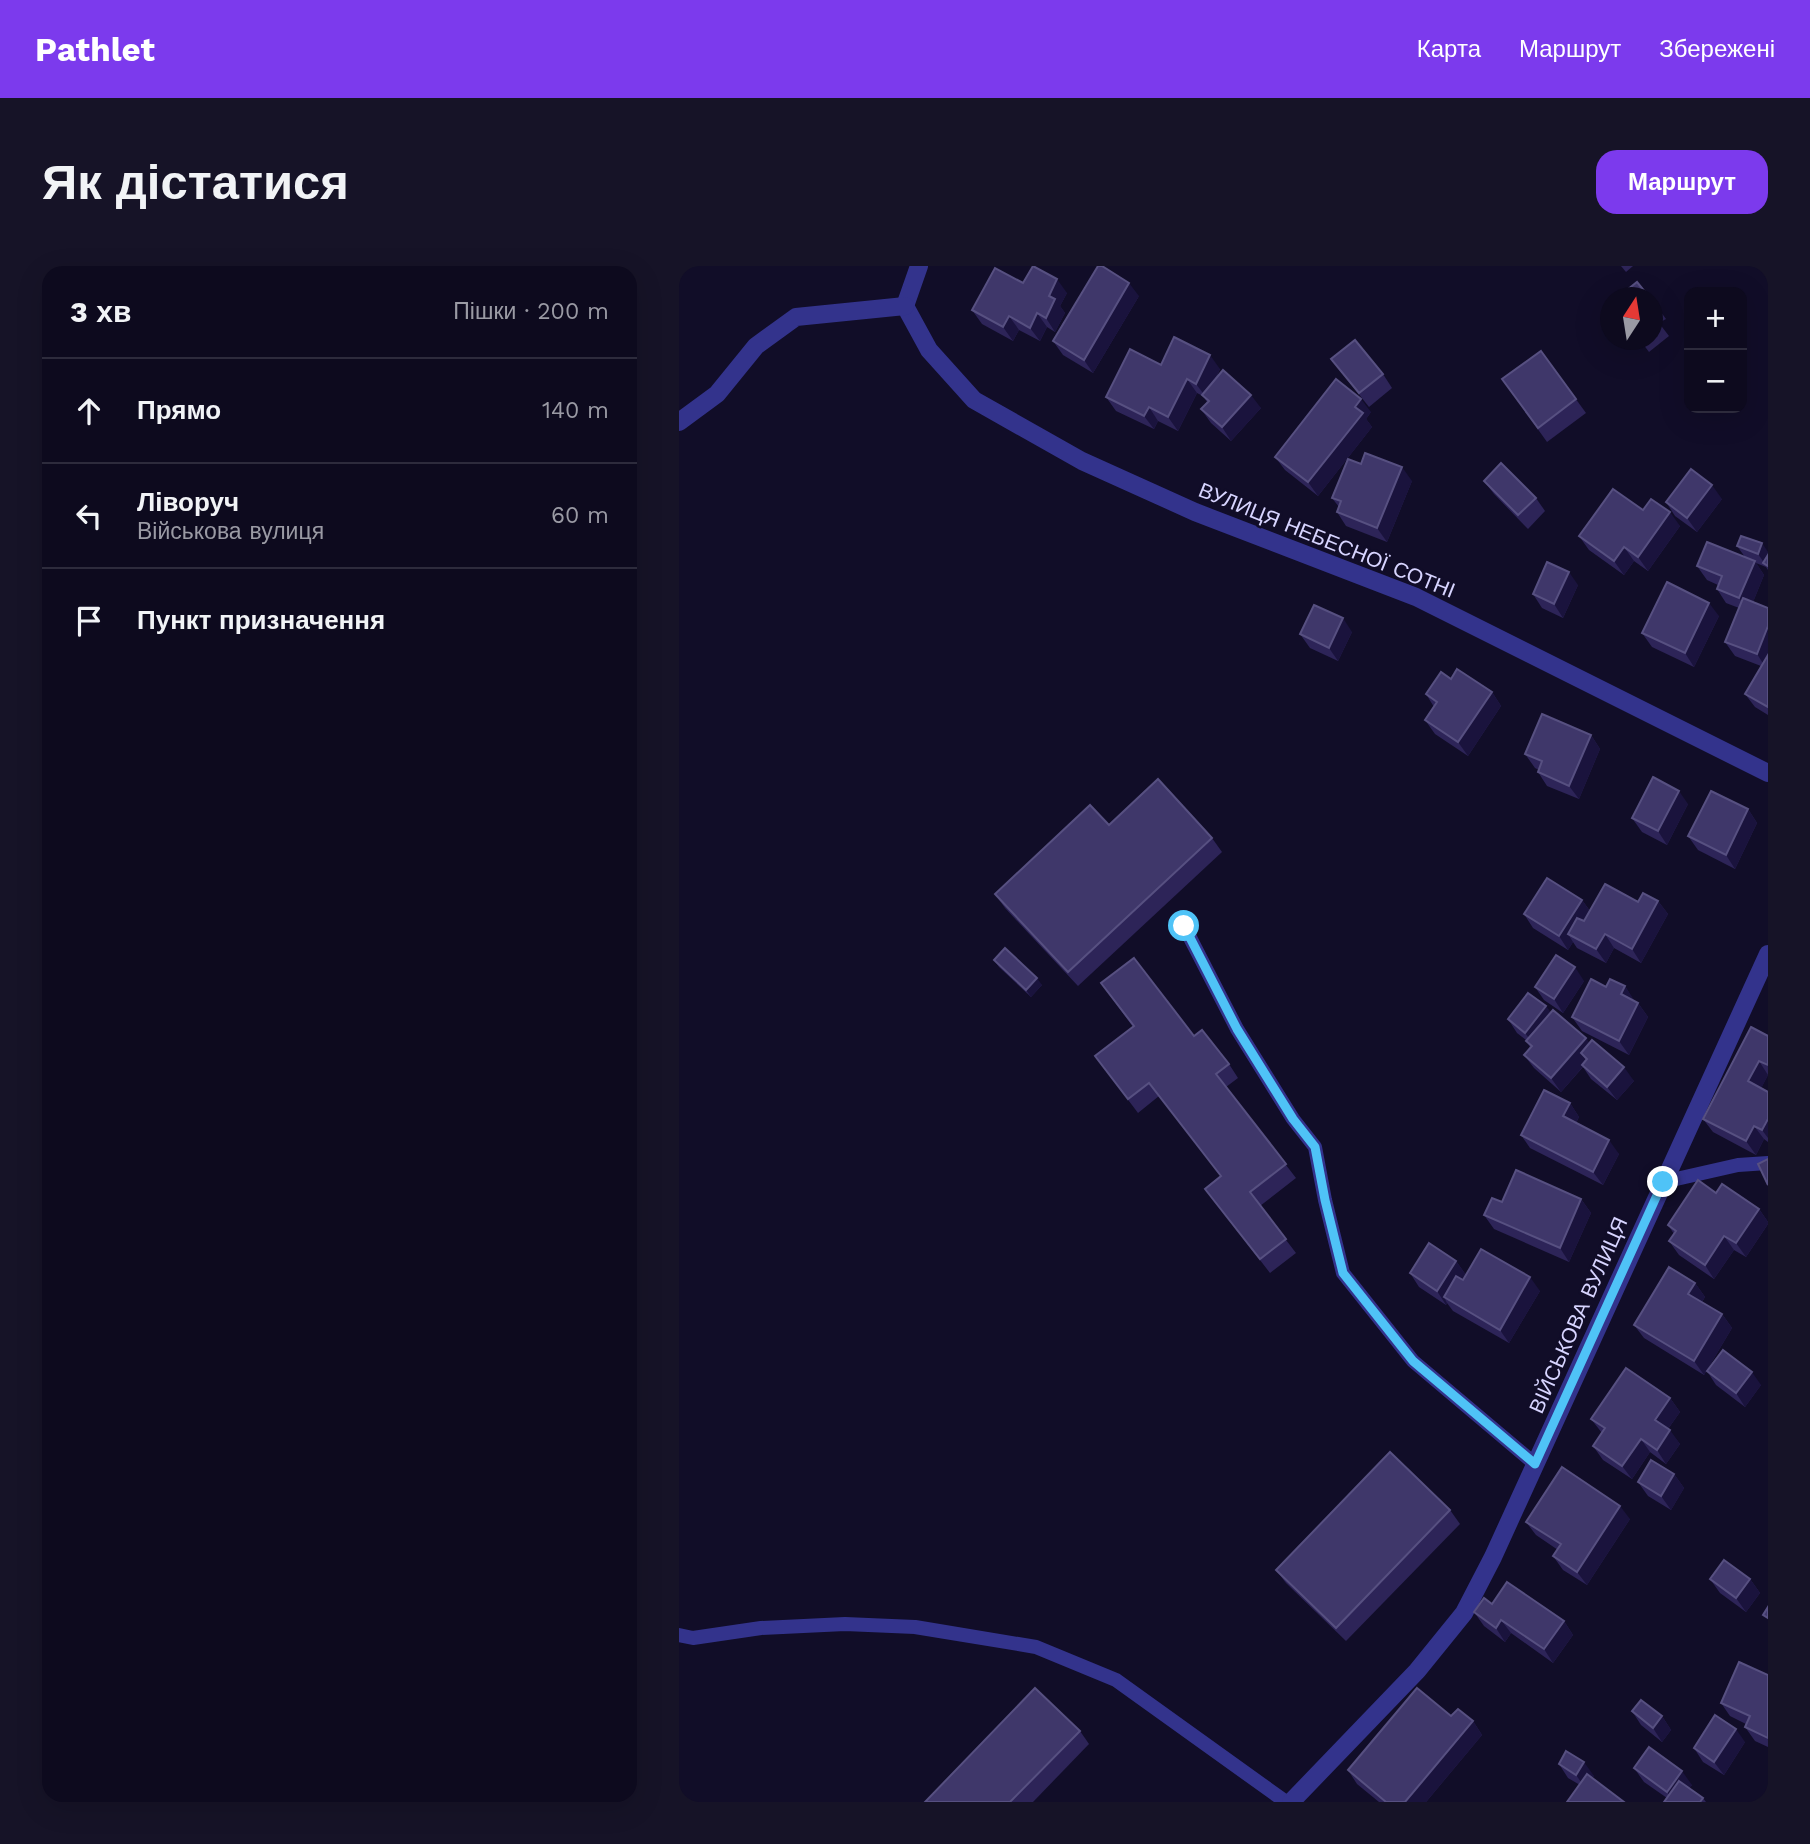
<!DOCTYPE html>
<html lang="uk">
<head>
<meta charset="utf-8">
<style>
  body { margin:0; font-family:"Work Sans",sans-serif; background:#161327; color:#f1f3f6 }
  .controls { position:absolute; right:21px; top:21px; display:grid; overflow:hidden; border-radius:14px; box-shadow:0 7px 28px #0002 }
  .controls button { width:63px; height:63px; display:grid; place-items:center; padding:0; border:0; border-bottom:2px solid #2d2b3c; background:#0d0a1e; color:#f1f3f6; font:35px sans-serif }
  .compass { position:absolute; left:921px; top:21px; width:63px; height:63px; border-radius:50%; background:#0d0a1e; box-shadow:0 7px 28px #0002; rotate:12deg }
  .stop { position:absolute; width:21px; height:21px; margin:-16px; border:5px solid #4fc3f7; border-radius:50%; background:#fff }
  .stop.end { background:#4fc3f7; border-color:#fff; box-shadow:0 2px 7px #0008 }
  .list { margin:0; padding:0; list-style:none }
  h2 { display:flex; justify-content:space-between; align-items:center; height:91px; margin:0; padding:0 28px; font-size:30px }
  h2 small { font-size:23px; font-weight:400; color:#9a9aa4 }
  .list li { display:grid; grid-template-columns:46px 1fr auto; gap:21px; align-items:center; box-sizing:border-box; height:105px; padding:0 28px; border-top:2px solid #2d2b3c }
  .list b { display:block; font-size:26px; white-space:nowrap }
  .list p { margin:0; font-size:23px; white-space:nowrap; color:#9a9aa4 }
  .list em { font-size:23px; font-style:normal; color:#9a9aa4 }
  .icon { flex:none; width:38px; height:38px; fill:none; stroke:currentColor; stroke-width:2; stroke-linecap:round; stroke-linejoin:round }
  .map { position:relative; flex:none; width:1089px; height:1536px; overflow:hidden; border-radius:21px }
  header { display:flex; align-items:center; gap:42px; box-sizing:border-box; height:98px; padding:0 35px; background:#7c3aed; color:#fff }
  header strong { font-size:33px }
  nav { display:flex; gap:38px; margin-inline-start:auto; font-size:24px }
  .intro { display:flex; align-items:center; justify-content:space-between; box-sizing:border-box; height:168px; padding:0 42px }
  h1 { margin:0; font-size:49px }
  .button { padding:18px 32px; border-radius:21px; background:#7c3aed; color:#fff; font-size:24px; font-weight:700 }
  main { display:flex; gap:42px; padding:0 42px }
  aside { flex:1; background:#0d0a1e; border-radius:21px; box-shadow:0 7px 28px #0002 }
  .map>svg:first-child { display:block }
  .lines { fill:none; stroke-linecap:round; stroke-linejoin:round }
  .service { stroke:#33338c; stroke-width:14 }
  .minor { stroke:#33338c; stroke-width:18 }
  .wall { fill:#2d2458 }
  .shaded-wall { fill:#1a133d }
  .building { fill:#3f376a; stroke:#575081; stroke-width:2 }
  .route { stroke:#4fc3f7; stroke-width:9 }
  .labels { text-anchor:middle; dominant-baseline:central; stroke-width:5; stroke-linejoin:round; paint-order:stroke }
  .street-label { font-size:21px; fill:#d7d4ff; stroke:#110d28 }
</style>
</head>
<body>
<header>
<strong>Pathlet</strong>
<nav><a>Карта</a><a>Маршрут</a><a>Збережені</a></nav>
</header>
<div class="intro"><h1>Як дістатися</h1><a class="button">Маршрут</a></div>
<main>
<aside>
<h2>3 хв<small>Пішки · 200 m</small></h2>
<ul class="list">
<li><svg class="icon" aria-label="ahead" viewBox="0 0 24 24"><path d="M12 20V5M6 11l6-6 6 6"/></svg><div><b>Прямо</b></div><em>140 m</em></li>
<li><svg class="icon" aria-label="left" viewBox="0 0 24 24"><path d="M17 20v-9H6M10 6l-5 5 5 5"/></svg><div><b>Ліворуч</b><p>Військова вулиця</p></div><em>60 m</em></li>
<li><svg class="icon" aria-label="arrive" viewBox="0 0 24 24"><path d="M6 21V4h12l-3 4 3 4H6"/></svg><div><b>Пункт призначення</b></div></li>
</ul>
</aside>
<div class="map">
<svg width="1089" height="1536" viewBox="0 0 1089 1536">
  <rect width="100%" height="100%" fill="#110d28"/>
  <g class="lines">
    <g class="service">
      <polyline points="505,660 558,763 614,853 636,881 646,934 664,1007 734,1095 856,1198"/>
      <polyline points="984,916 1059,899 1089,897"/>
      <polyline points="0,1369 14,1372 82,1362 166,1358 236,1361 357,1381 437,1414 607,1536"/>
    </g>
    <g class="minor">
      <polyline points="226,40 250,84 295,134 403,195 516,246 737,331 1089,507"/>
      <polyline points="226,40 240,0"/>
      <polyline points="0,156 38,128 77,80 117,51 226,40"/>
      <polyline points="612,1536 738,1405 785,1347 814,1291 1089,688"/>
    </g>
  </g>
  <g class="wall">
    <polygon points="942,0 954,0 947,6"/>
    <polygon points="344,17 388,27 381,40 386,47 376,66 368,61 361,75 340,64 334,75 303,58 293,44"/>
    <polygon points="460,30 414,107 384,89 374,75"/>
    <polygon points="974,35 987,53 980,57 990,70 970,86 961,74 974,74"/>
    <polygon points="862,85 907,147 868,176 823,113"/>
    <polygon points="652,93 704,108 713,122 690,141"/>
    <polygon points="482,99 541,103 535,116 582,142 552,175 532,157 522,143 528,136 524,130 518,127 499,165 479,155 475,163 437,145 427,131"/>
    <polygon points="692,146 687,153 693,161 639,230 606,204 596,191"/>
    <polygon points="733,215 708,276 667,260 658,246 660,241 653,232"/>
    <polygon points="805,215 857,232 866,245 849,263 815,228"/>
    <polygon points="1043,233 1018,266 996,250 987,236"/>
    <polygon points="964,244 1001,260 969,305 955,295 945,309 910,284 900,270"/>
    <polygon points="1058,280 1089,286 1089,304 1087,301 1077,297 1085,309 1074,336 1089,342 1089,449 1076,441 1066,428 1082,400 1056,390 1046,376 1060,342 1047,337 1038,323 1039,319 1028,314 1018,300 1066,291"/>
    <polygon points="899,319 884,352 863,342 854,328"/>
    <polygon points="1040,350 1015,401 973,381 963,367"/>
    <polygon points="673,366 659,395 631,382 621,368"/>
    <polygon points="772,413 813,426 822,440 789,490 756,468 746,454 755,441 747,428"/>
    <polygon points="912,469 921,483 900,533 868,520 859,506 860,504 856,502 846,488"/>
    <polygon points="1009,538 988,579 963,566 953,552"/>
    <polygon points="1069,543 1078,557 1056,603 1019,584 1009,570"/>
    <polygon points="430,559 533,572 543,586 399,720 326,642 316,628"/>
    <polygon points="903,634 911,645 959,636 979,635 989,648 962,697 935,682 927,697 898,682 894,676 889,684 854,662 845,648"/>
    <polygon points="315,694 363,719 352,731 320,701"/>
    <polygon points="905,715 884,747 865,734 856,721"/>
    <polygon points="422,717 515,770 550,798 559,812 547,821 617,912 581,940 617,987 591,1007 526,923 542,910 480,830 459,847 416,790 454,761"/>
    <polygon points="946,720 955,735 959,737 969,751 950,789 903,765 893,751 927,721"/>
    <polygon points="872,746 955,815 938,834 912,813 904,801 882,826 855,802 845,789 851,781 847,775 847,774 838,767 829,753"/>
    <polygon points="1089,770 1089,809 1082,822 1089,826 1089,876 1085,873 1077,889 1034,866 1024,853"/>
    <polygon points="891,837 900,851 897,857 940,888 924,919 851,882 842,869"/>
    <polygon points="1037,927 1080,943 1089,956 1089,958 1067,991 1055,984 1035,1013 1000,989 990,975 995,968 989,959"/>
    <polygon points="902,933 912,947 890,996 815,963 805,949 823,936"/>
    <polygon points="777,995 787,1009 861,1025 830,1077 774,1045 768,1037 767,1039 740,1021 731,1007"/>
    <polygon points="1016,1017 1026,1031 1023,1036 1043,1048 1053,1062 1025,1109 965,1072 955,1059"/>
    <polygon points="1028,1105 1082,1119 1066,1141 1037,1119"/>
    <polygon points="991,1132 1001,1146 989,1163 1001,1178 987,1198 971,1186 953,1213 924,1194 914,1180 923,1167 912,1153"/>
    <polygon points="995,1208 1005,1222 992,1244 969,1230 959,1216"/>
    <polygon points="771,1244 781,1258 667,1375 607,1317 597,1304"/>
    <polygon points="951,1253 908,1319 884,1304 874,1290 879,1284 857,1269 847,1256"/>
    <polygon points="1031,1313 1071,1313 1081,1327 1067,1346 1041,1327"/>
    <polygon points="813,1338 885,1355 894,1369 874,1397 832,1367 826,1376 805,1360 795,1346"/>
    <polygon points="1089,1409 1089,1481 1076,1475 1066,1461 1067,1458 1051,1450 1042,1437"/>
    <polygon points="953,1445 983,1450 992,1464 983,1476 962,1459"/>
    <polygon points="772,1450 794,1455 803,1469 747,1536 700,1536 678,1518 669,1504"/>
    <polygon points="401,1465 410,1478 354,1536 246,1536"/>
    <polygon points="1066,1476 1045,1509 1024,1496 1015,1482"/>
    <polygon points="880,1498 915,1510 901,1519 889,1512"/>
    <polygon points="955,1502 1013,1519 1010,1522 1024,1532 1027,1536 985,1536 988,1532 965,1516"/>
  </g>
  <g class="shaded-wall">
    <polygon points="378,13 388,27 381,40 386,47 376,66 367,52 370,30"/>
    <polygon points="450,17 460,30 414,107 405,94"/>
    <polygon points="358,47 368,61 361,75 351,62"/>
    <polygon points="330,50 340,64 334,75 324,61"/>
    <polygon points="531,89 541,103 527,131 517,118"/>
    <polygon points="508,113 518,127 499,165 489,151"/>
    <polygon points="572,129 582,142 552,175 543,161"/>
    <polygon points="682,133 692,146 687,153 693,161 639,230 629,216"/>
    <polygon points="470,141 479,155 475,163 465,150"/>
    <polygon points="723,201 733,215 708,276 698,262"/>
    <polygon points="1033,219 1043,233 1018,266 1008,252"/>
    <polygon points="991,246 1001,260 969,305 959,291"/>
    <polygon points="1083,277 1089,286 1089,300 1086,298 1079,288"/>
    <polygon points="945,281 955,295 945,309 935,295"/>
    <polygon points="1076,295 1085,309 1070,346 1060,332"/>
    <polygon points="890,306 899,319 884,352 875,338"/>
    <polygon points="1030,337 1040,350 1015,401 1006,387"/>
    <polygon points="664,352 673,366 659,395 650,382"/>
    <polygon points="1089,360 1089,397 1087,402 1078,388"/>
    <polygon points="813,426 822,440 789,490 779,476"/>
    <polygon points="912,469 921,483 900,533 890,520"/>
    <polygon points="1000,525 1009,538 988,579 979,565"/>
    <polygon points="1069,543 1078,557 1056,603 1047,589"/>
    <polygon points="903,634 913,648 897,672 889,668 894,676 889,684 880,670"/>
    <polygon points="979,635 989,648 962,697 953,683"/>
    <polygon points="926,668 935,682 927,697 917,683"/>
    <polygon points="896,701 905,715 884,747 875,733"/>
    <polygon points="358,712 363,719 352,731 347,724"/>
    <polygon points="946,720 955,734 952,742 942,728"/>
    <polygon points="959,737 969,751 950,789 940,775"/>
    <polygon points="867,740 877,753 856,780 846,767"/>
    <polygon points="907,772 917,786 902,787 908,796 882,826 872,812"/>
    <polygon points="1080,795 1089,809 1079,829 1069,815"/>
    <polygon points="945,801 955,815 938,834 928,821"/>
    <polygon points="891,837 900,851 893,864 884,850"/>
    <polygon points="1089,853 1089,872 1083,864"/>
    <polygon points="1075,860 1085,873 1077,889 1067,875"/>
    <polygon points="930,874 940,888 924,919 914,906"/>
    <polygon points="902,933 912,947 890,996 881,982"/>
    <polygon points="1080,943 1089,956 1089,958 1067,991 1057,977"/>
    <polygon points="1045,970 1055,984 1035,1013 1026,999"/>
    <polygon points="777,995 787,1009 770,1034 765,1031 768,1037 767,1039 758,1025"/>
    <polygon points="851,1011 861,1025 830,1077 821,1064"/>
    <polygon points="1016,1017 1026,1031 1019,1042 1009,1028"/>
    <polygon points="1043,1048 1053,1062 1025,1109 1015,1095"/>
    <polygon points="1073,1106 1082,1119 1066,1141 1057,1127"/>
    <polygon points="991,1132 1001,1146 986,1167 976,1154"/>
    <polygon points="991,1164 1001,1178 987,1198 978,1184"/>
    <polygon points="962,1173 971,1186 953,1213 943,1200"/>
    <polygon points="995,1208 1005,1222 992,1244 982,1230"/>
    <polygon points="941,1240 951,1253 908,1319 898,1306"/>
    <polygon points="1071,1313 1081,1327 1067,1346 1057,1332"/>
    <polygon points="822,1354 832,1367 826,1376 817,1362"/>
    <polygon points="885,1355 894,1369 874,1397 865,1383"/>
    <polygon points="983,1450 992,1464 983,1476 974,1462"/>
    <polygon points="794,1455 803,1469 747,1536 726,1536"/>
    <polygon points="1057,1463 1066,1476 1045,1509 1035,1496"/>
    <polygon points="905,1496 915,1510 907,1523 897,1509"/>
    <polygon points="1003,1505 1013,1519 1000,1536 995,1536 988,1526"/>
  </g>
  <g class="building">
    <polygon points="354,0 378,13 370,30 376,33 367,52 358,47 351,62 330,50 324,61 293,44 316,2 344,17"/>
    <polygon points="419,0 423,0 450,17 405,94 374,75"/>
    <polygon points="958,16 971,32 938,32"/>
    <polygon points="974,48 980,57 974,62"/>
    <polygon points="495,71 531,89 517,118 508,113 489,151 470,141 465,150 427,131 451,83 482,99"/>
    <polygon points="676,74 704,108 680,127 652,93"/>
    <polygon points="862,85 897,133 859,162 823,113"/>
    <polygon points="544,104 572,129 543,161 522,143 530,135 523,129"/>
    <polygon points="657,113 682,133 676,141 684,147 629,216 596,191"/>
    <polygon points="686,187 723,201 698,262 658,246 662,235 653,232 669,193 682,198"/>
    <polygon points="822,197 857,232 839,249 805,215"/>
    <polygon points="1012,203 1033,219 1008,252 987,236"/>
    <polygon points="934,223 964,244 972,233 991,246 959,291 945,281 935,295 900,270"/>
    <polygon points="1062,270 1083,277 1079,288 1058,280"/>
    <polygon points="1028,276 1076,295 1060,332 1038,323 1043,310 1018,300"/>
    <polygon points="1089,289 1089,300 1084,297"/>
    <polygon points="868,296 890,306 875,338 854,328"/>
    <polygon points="988,316 1030,337 1006,387 963,367"/>
    <polygon points="1064,332 1089,342 1089,360 1078,388 1046,376"/>
    <polygon points="635,339 664,352 650,382 621,368"/>
    <polygon points="1089,389 1089,441 1066,428"/>
    <polygon points="778,403 813,426 779,476 746,454 758,436 747,428 762,406 772,413"/>
    <polygon points="863,448 912,469 890,520 859,506 863,495 846,488"/>
    <polygon points="974,511 1000,525 979,565 953,552"/>
    <polygon points="479,513 533,572 389,706 316,628 411,539 430,559"/>
    <polygon points="1032,525 1069,543 1047,589 1009,570"/>
    <polygon points="868,612 903,634 880,670 845,648"/>
    <polygon points="926,618 959,636 964,627 979,635 953,683 926,668 917,683 889,668 898,652 905,655"/>
    <polygon points="326,682 358,712 347,724 315,694"/>
    <polygon points="877,689 896,701 875,733 856,721"/>
    <polygon points="455,692 515,770 523,764 550,798 537,808 607,898 571,926 607,973 581,993 526,923 542,910 470,817 449,833 416,790 455,760 422,717"/>
    <polygon points="912,713 927,721 931,713 946,720 942,728 959,737 940,775 893,751"/>
    <polygon points="849,727 867,740 846,767 829,753"/>
    <polygon points="874,744 907,772 872,812 845,789 853,780 847,775"/>
    <polygon points="1072,761 1089,770 1089,799 1080,795 1069,815 1089,826 1089,853 1083,864 1075,860 1067,875 1024,853"/>
    <polygon points="913,774 945,801 928,821 903,799 908,793 902,787"/>
    <polygon points="865,824 891,837 884,850 930,874 914,906 842,869"/>
    <polygon points="1089,893 1089,919 1079,898"/>
    <polygon points="837,904 902,933 881,982 805,949 813,932 823,936"/>
    <polygon points="1019,914 1037,927 1043,918 1080,943 1057,977 1045,970 1026,999 990,975 997,965 989,959"/>
    <polygon points="750,977 777,995 758,1025 731,1007"/>
    <polygon points="802,983 851,1011 821,1064 765,1031 777,1010 784,1014"/>
    <polygon points="990,1001 1016,1017 1009,1028 1043,1048 1015,1095 955,1059"/>
    <polygon points="1044,1084 1073,1106 1057,1127 1028,1105"/>
    <polygon points="947,1102 991,1132 976,1154 991,1164 978,1184 962,1173 943,1200 914,1180 926,1162 912,1153"/>
    <polygon points="711,1186 771,1244 657,1362 597,1304"/>
    <polygon points="972,1194 995,1208 982,1230 959,1216"/>
    <polygon points="883,1201 941,1240 898,1306 874,1290 882,1278 847,1256"/>
    <polygon points="1045,1294 1071,1313 1057,1332 1031,1313"/>
    <polygon points="828,1316 885,1355 865,1383 822,1354 817,1362 795,1346 805,1332 813,1338"/>
    <polygon points="1089,1341 1089,1352 1084,1349"/>
    <polygon points="1060,1396 1089,1409 1089,1472 1066,1461 1071,1450 1042,1437"/>
    <polygon points="356,1422 401,1465 331,1536 246,1536"/>
    <polygon points="738,1422 772,1450 779,1443 794,1455 726,1536 707,1536 669,1504"/>
    <polygon points="962,1434 983,1450 974,1462 953,1445"/>
    <polygon points="1036,1449 1057,1463 1035,1496 1015,1482"/>
    <polygon points="970,1481 1003,1505 988,1526 955,1502"/>
    <polygon points="887,1485 905,1496 897,1509 880,1498"/>
    <polygon points="908,1508 945,1536 888,1536"/>
    <polygon points="1000,1515 1024,1532 1021,1536 985,1536"/>
  </g>
  <g class="lines">
    <polyline class="route" points="505,660 558,763 614,853 636,881 646,934 664,1007 734,1095 856,1198 984,916"/>
  </g>
  <g class="labels">
    <g class="street-label">
      <text transform="translate(648 274) rotate(22)">ВУЛИЦЯ НЕБЕСНОЇ СОТНІ</text>
      <text transform="translate(899 1049) rotate(-66)">ВІЙСЬКОВА ВУЛИЦЯ</text>
    </g>
  </g>
</svg>
<div class="controls">
<button>+</button>
<button>−</button>
</div>
<svg class="compass" viewBox="-18 -18 36 36"><path d="M0-13l5 13h-10z" fill="#e53935"/><path d="M0 13l5-13h-10z" fill="#9a9aa4"/></svg>
<div class="stop" style="left:505px;top:660px"></div>
<div class="stop end" style="left:984px;top:916px"></div>
</div>
</main>
</body>
</html>
